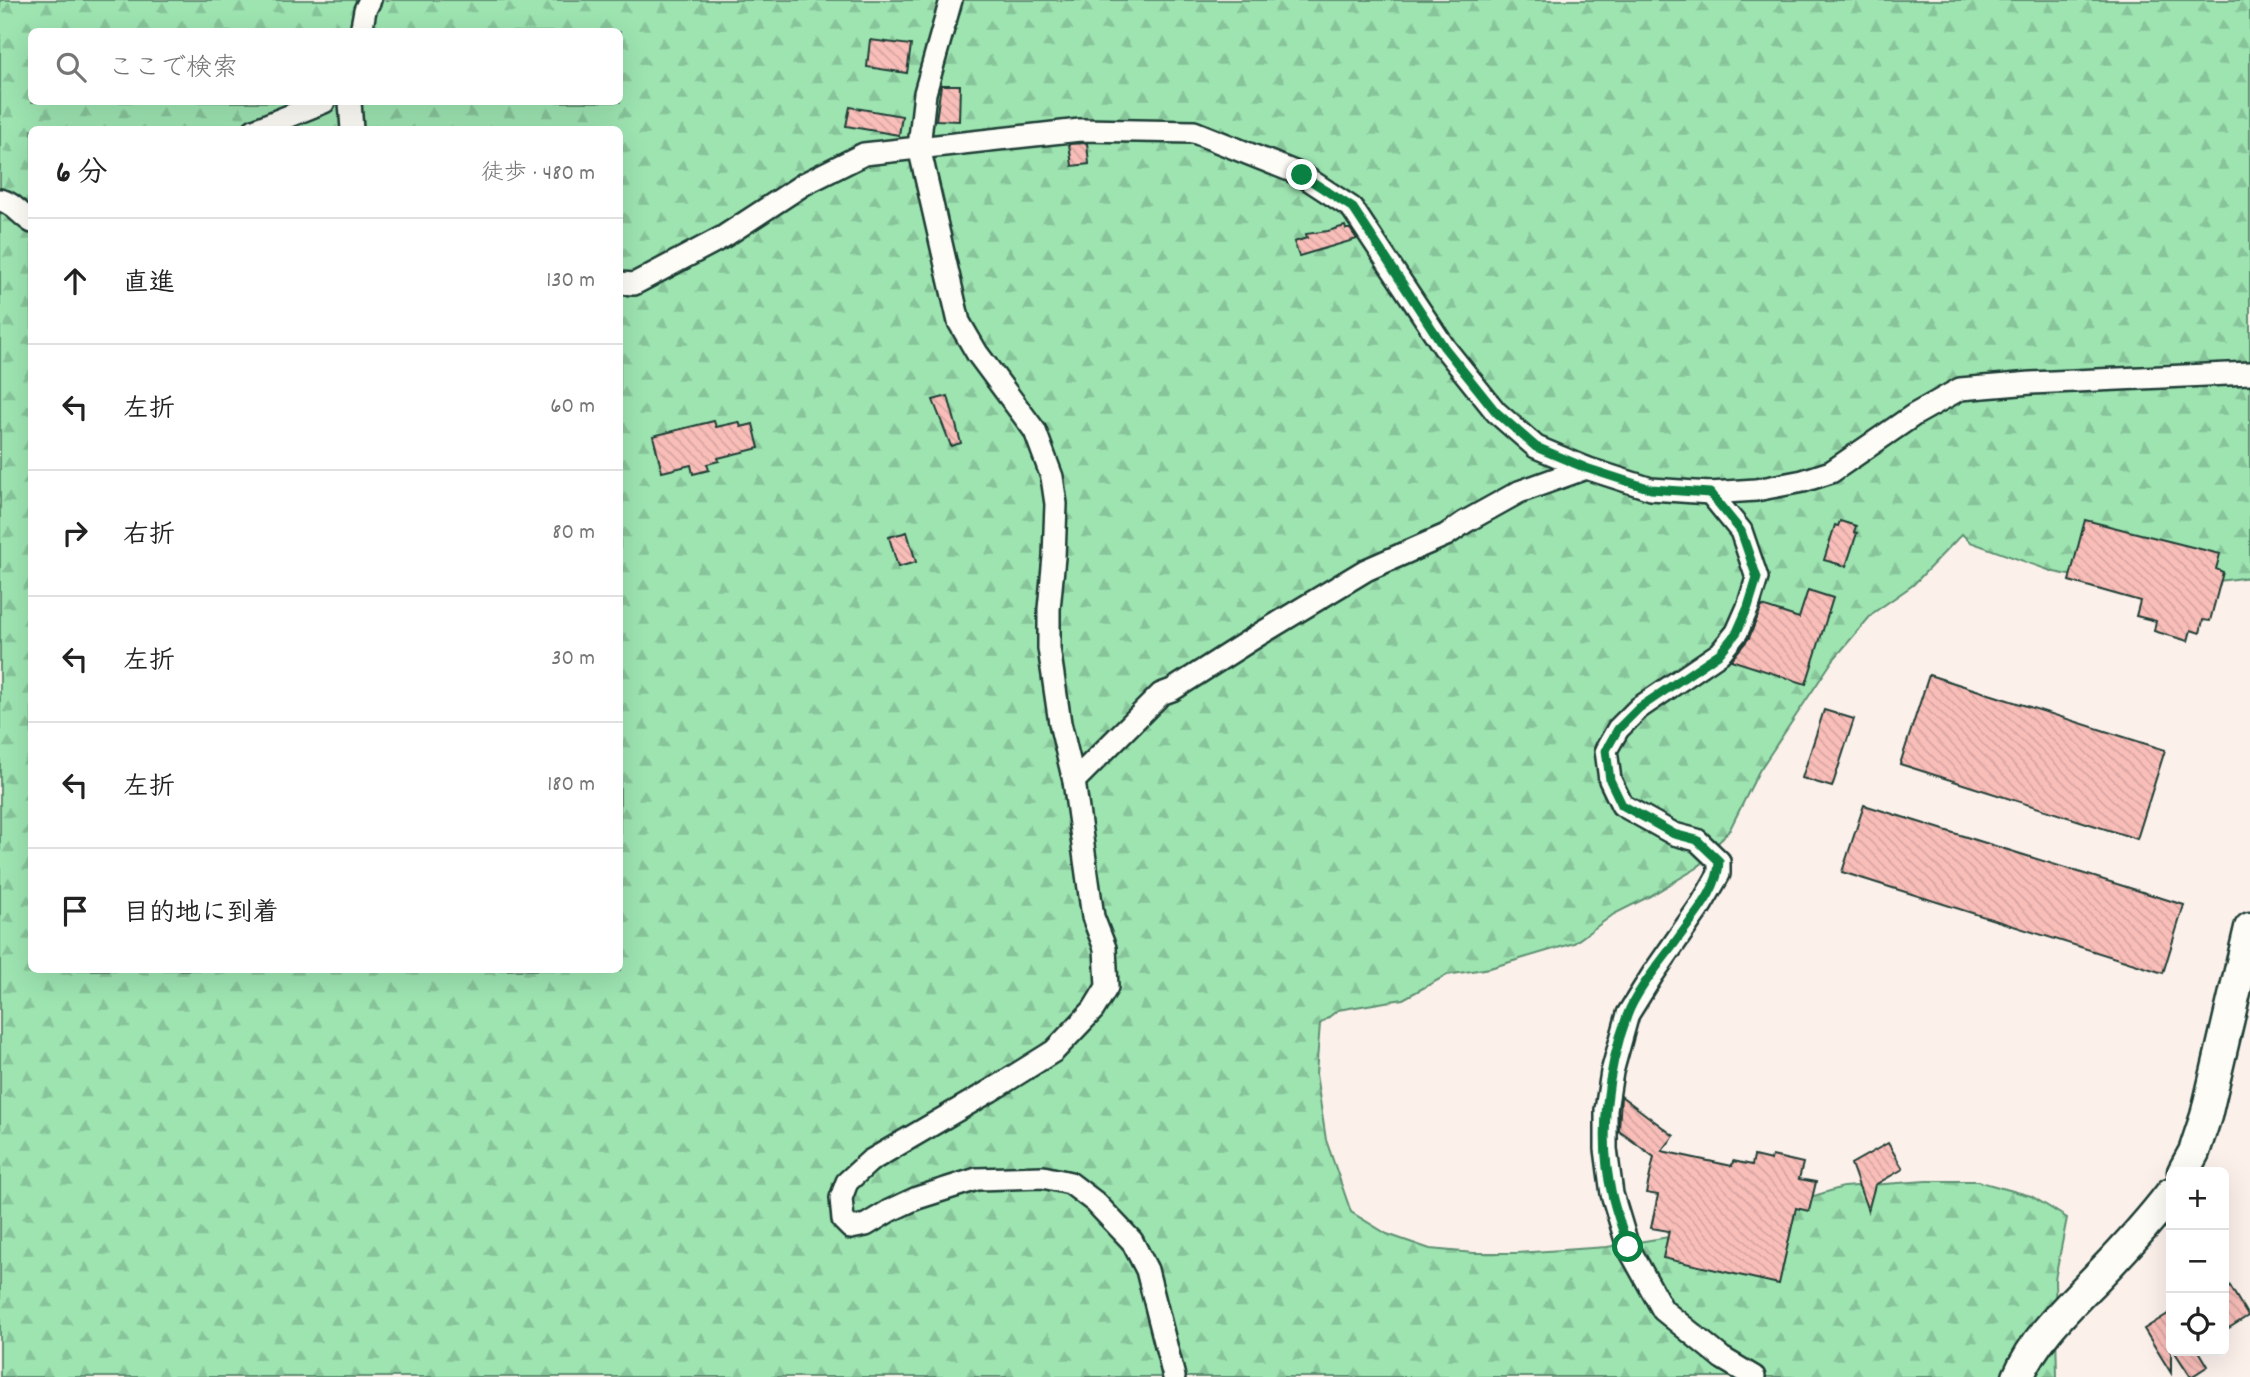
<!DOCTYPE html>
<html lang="ja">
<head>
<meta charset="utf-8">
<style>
  body { margin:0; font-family:Dekko,"Klee One",sans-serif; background:#f2f2f2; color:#222 }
  .controls { position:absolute; right:21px; bottom:21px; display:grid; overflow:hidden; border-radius:10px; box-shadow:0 7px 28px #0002 }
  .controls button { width:63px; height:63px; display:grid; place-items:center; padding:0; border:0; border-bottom:2px solid #e0e0e0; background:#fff; color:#222; font:35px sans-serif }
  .stop { position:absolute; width:21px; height:21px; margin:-16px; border:5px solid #0b8043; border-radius:50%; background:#fff }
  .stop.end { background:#0b8043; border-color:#fff; box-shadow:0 2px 7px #0008 }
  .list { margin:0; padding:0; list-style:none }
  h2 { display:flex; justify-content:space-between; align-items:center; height:91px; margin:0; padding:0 28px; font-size:30px }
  h2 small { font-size:23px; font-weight:400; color:#767676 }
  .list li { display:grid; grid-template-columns:46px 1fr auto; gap:21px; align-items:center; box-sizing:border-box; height:126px; padding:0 28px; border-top:2px solid #e0e0e0 }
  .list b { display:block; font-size:26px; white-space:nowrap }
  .list em { font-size:23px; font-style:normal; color:#767676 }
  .icon { flex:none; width:38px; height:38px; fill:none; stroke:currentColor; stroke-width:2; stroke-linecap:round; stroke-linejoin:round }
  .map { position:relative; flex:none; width:2250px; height:1377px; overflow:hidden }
  .search { position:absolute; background:#fff; box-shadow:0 7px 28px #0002; left:28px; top:28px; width:595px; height:77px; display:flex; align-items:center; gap:18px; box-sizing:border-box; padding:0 24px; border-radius:10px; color:#767676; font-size:26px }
  .panel { position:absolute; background:#fff; box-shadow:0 7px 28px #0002; left:28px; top:126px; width:595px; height:847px; border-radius:10px }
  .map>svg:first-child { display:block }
  .forest { fill:url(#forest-firs); stroke:#5e9072; stroke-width:2; fill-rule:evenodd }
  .building { fill:url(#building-back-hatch); stroke:#1f3d34; stroke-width:2 }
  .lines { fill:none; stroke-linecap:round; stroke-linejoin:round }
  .minor-casing { stroke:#1f3d34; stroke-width:26 }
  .secondary-casing { stroke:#1f3d34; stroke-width:35 }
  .minor { stroke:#fdfcf7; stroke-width:21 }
  .secondary { stroke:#fdfcf7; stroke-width:30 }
  .route { stroke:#0b8043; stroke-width:9 }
</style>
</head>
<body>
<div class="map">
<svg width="2250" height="1377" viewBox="0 0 2250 1377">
  <defs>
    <pattern id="forest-firs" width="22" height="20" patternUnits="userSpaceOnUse" patternTransform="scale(1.75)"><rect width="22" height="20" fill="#9de4b1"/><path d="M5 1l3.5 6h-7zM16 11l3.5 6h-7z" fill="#87c499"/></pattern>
    <pattern id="building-back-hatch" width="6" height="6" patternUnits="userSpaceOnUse" patternTransform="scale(1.75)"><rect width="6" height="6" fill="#fabeb9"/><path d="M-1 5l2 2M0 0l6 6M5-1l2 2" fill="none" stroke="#d6a4a0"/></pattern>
  </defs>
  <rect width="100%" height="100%" fill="#fcf0eb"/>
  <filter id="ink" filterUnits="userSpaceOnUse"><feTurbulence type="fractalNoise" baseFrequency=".0143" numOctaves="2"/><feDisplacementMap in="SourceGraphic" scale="14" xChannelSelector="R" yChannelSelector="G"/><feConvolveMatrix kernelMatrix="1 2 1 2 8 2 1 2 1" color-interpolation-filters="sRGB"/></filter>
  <g filter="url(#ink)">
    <path class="forest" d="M0,0H2250V577L2145,590L2054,572L1970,542L1962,534L1913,585L1873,613L1833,660L1759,771L1730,829L1697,868L1650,896L1614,914L1574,943L1490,968L1447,975L1403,999L1338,1010L1320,1024L1316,1074L1326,1140L1351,1212L1387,1234L1430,1249L1474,1253H1517L1607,1247L1694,1233L1843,1187L1926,1181H1977L2031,1196L2067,1218L2055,1279L2057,1377H0ZM32,32H620V102H32ZM32,130H620V970H32Z"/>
    <g class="building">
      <polygon points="870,40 911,45 907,73 867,67"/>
      <polygon points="941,85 960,85 959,121 936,120"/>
      <polygon points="850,107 902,116 899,135 846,126"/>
      <polygon points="1087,143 1089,164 1072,166 1069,144"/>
      <polygon points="1345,226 1346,229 1350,229 1357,239 1299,256 1294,242 1307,238 1306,234 1328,231"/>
      <polygon points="948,396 961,443 951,446 933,400"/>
      <polygon points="714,421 716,427 739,422 741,427 753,424 759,448 718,458 719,461 707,464 709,470 693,474 691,465 662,472 653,436"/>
      <polygon points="2085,520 2220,554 2216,569 2223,572 2210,621 2203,620 2200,633 2191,630 2188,641 2154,631 2156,621 2136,616 2140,601 2069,581"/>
      <polygon points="1840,521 1856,526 1854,532 1857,533 1846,566 1824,560 1835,525 1838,526"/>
      <polygon points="907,532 916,562 898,567 889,537"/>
      <polygon points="1808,590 1833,598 1806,684 1731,660 1749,638 1762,606 1799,618"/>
      <polygon points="1929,675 2165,750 2137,839 1900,764"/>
      <polygon points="1824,710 1854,719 1832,787 1802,778"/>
      <polygon points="1864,805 2184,905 2163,973 1842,872"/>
      <polygon points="1621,1096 1674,1136 1662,1151 1732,1166 1733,1161 1752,1165 1754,1156 1771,1160 1772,1156 1803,1163 1799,1179 1816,1182 1809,1211 1796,1208 1779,1284 1663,1258 1669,1231 1651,1228 1658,1195 1646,1193 1654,1157 1619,1131"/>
      <polygon points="1888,1143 1903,1169 1875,1185 1868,1211 1851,1164"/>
      <polygon points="2224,1276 2248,1316 2224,1331"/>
      <polygon points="2171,1312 2171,1373 2144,1329"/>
      <polygon points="2174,1351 2199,1351 2208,1366 2191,1377"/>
    </g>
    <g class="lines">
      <defs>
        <g id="minor">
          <polyline points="951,0 925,93 919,147 959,322 977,353 1035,431 1052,477 1056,504 1054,557 1049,609 1049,648 1060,723 1074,781 1093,917 1105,948 1107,987 1093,1010 1054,1051 990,1091 870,1161 847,1182 841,1198 843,1220 851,1228 866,1225 889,1211 917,1198 977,1179 1043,1177 1070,1183 1095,1202 1132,1241 1147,1270 1174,1377"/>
          <polyline points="361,32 365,10 370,0"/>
          <polyline points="350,102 352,130"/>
          <polyline points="254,130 324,102"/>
          <path d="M0,200C12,202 21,215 32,222"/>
          <polyline points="620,283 634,284 723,237 804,184 864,154 1080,130 1194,132 1302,175 1352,208 1444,347 1496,412 1536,447 1586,468 1651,489 1710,493 1756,490 1803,481 1831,472 1914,415 1960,389 2031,383 2250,373"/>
          <polyline points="1710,493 1741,531 1757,578 1748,607 1737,632 1720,653 1639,708 1618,729 1606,750 1610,780 1622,805 1674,834 1697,840 1719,861 1719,874 1701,905 1653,974 1628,1014 1612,1072 1606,1110 1606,1149 1612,1194 1628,1247 1663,1310 1722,1358 1754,1377"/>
          <polyline points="1074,781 1161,694 1172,690 1260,634 1366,570 1446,535 1465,522 1519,492 1586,468"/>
        </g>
        <g id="secondary">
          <polyline points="2183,1172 2194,1152 2206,1116 2250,928"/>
          <path d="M2018,1377C2035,1337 2070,1305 2099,1275C2125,1248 2149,1222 2171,1193"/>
        </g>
      </defs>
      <use href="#minor" class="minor-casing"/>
      <use href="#secondary" class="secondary-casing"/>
      <use href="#minor" class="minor"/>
      <use href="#secondary" class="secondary"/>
    </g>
  </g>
  <g class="lines" filter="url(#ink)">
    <path class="route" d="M1302,175L1353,208L1444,347L1496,412L1536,447L1586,468L1651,489L1710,493L1741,531L1757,578L1748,607L1737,632L1720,653L1639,708L1618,729L1606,750L1610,780L1622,805L1674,834L1697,840L1719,861C1719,891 1690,920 1674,944C1659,964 1635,993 1627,1016C1607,1070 1598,1139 1612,1195C1616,1213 1623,1230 1628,1247"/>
  </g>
</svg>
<div class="controls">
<button>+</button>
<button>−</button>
<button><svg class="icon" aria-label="locate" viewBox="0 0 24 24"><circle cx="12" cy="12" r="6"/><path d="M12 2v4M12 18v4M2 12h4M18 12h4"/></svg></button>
</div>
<div class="stop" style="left:1628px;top:1247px"></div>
<div class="stop end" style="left:1302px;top:175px"></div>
<div class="search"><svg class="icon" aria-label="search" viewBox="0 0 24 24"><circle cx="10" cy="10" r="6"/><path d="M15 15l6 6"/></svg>ここで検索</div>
<section class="panel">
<h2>6 分<small>徒歩 · 480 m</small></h2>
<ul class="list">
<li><svg class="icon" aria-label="ahead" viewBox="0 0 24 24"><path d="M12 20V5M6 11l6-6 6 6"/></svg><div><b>直進</b></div><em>130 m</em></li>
<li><svg class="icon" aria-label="left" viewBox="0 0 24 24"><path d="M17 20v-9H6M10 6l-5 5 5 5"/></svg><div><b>左折</b></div><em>60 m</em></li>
<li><svg class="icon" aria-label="right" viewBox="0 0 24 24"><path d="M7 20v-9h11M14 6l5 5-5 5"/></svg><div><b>右折</b></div><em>80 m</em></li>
<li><svg class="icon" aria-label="left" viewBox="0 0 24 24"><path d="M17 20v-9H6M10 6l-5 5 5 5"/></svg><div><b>左折</b></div><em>30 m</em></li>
<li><svg class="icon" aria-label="left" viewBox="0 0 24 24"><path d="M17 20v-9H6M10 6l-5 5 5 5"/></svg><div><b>左折</b></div><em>180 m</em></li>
<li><svg class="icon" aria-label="arrive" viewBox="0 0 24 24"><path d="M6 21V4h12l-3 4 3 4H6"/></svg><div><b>目的地に到着</b></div></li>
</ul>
</section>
</div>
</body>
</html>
